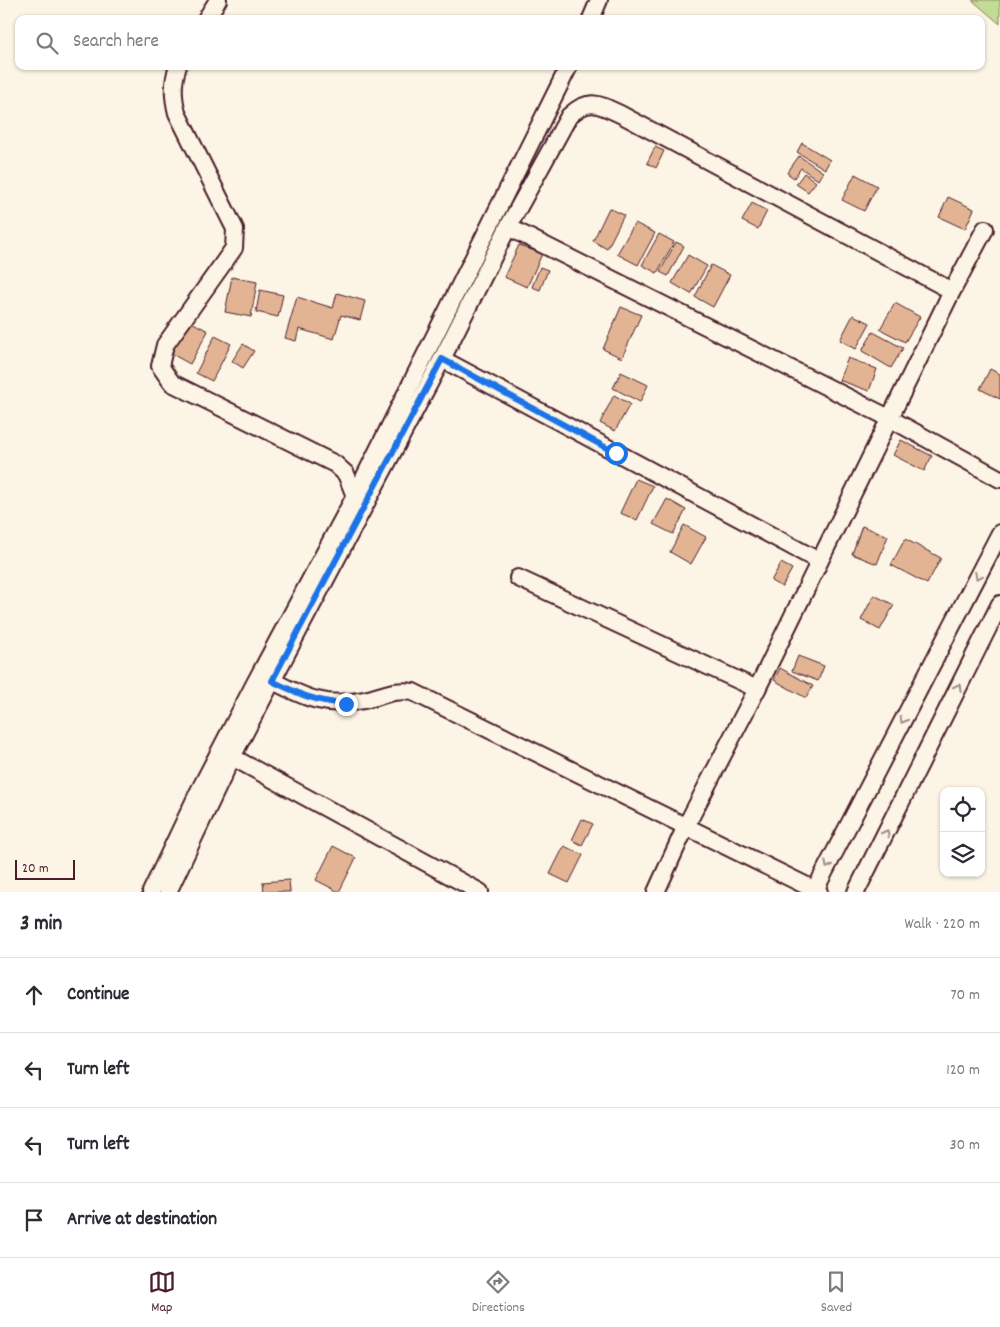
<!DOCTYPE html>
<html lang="en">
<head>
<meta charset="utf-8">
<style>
  body { margin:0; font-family:Dekko,sans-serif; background:#f2f2f3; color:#2b2b33 }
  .controls { position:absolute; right:15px; bottom:15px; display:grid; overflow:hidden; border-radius:10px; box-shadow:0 1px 4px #0004 }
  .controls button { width:45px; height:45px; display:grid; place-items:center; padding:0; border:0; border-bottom:1px solid #e1e1e2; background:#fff; color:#2b2b33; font:25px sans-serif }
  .scale { position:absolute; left:15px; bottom:12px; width:60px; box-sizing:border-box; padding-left:5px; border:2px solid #4a1f2b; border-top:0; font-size:14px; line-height:18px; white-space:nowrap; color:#4a1f2b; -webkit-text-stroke:4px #fcf5e5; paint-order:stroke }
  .stop { position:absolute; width:15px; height:15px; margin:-11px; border:4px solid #1a73e8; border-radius:50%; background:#fff }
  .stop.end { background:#1a73e8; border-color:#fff; box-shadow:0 1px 5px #0008 }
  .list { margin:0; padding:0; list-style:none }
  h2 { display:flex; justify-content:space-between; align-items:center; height:65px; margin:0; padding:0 20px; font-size:21px }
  h2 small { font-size:16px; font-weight:400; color:#7c7c81 }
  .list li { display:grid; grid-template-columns:32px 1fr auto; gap:15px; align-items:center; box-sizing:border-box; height:75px; padding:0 20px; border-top:1px solid #e1e1e2 }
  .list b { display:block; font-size:19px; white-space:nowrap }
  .list em { font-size:16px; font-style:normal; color:#7c7c81 }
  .icon { flex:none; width:28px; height:28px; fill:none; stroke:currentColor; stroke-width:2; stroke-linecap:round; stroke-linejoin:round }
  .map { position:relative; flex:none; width:1000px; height:892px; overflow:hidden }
  .search { position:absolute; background:#fff; box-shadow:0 1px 4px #0004; left:15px; right:15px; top:15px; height:55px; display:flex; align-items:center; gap:12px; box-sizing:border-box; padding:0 18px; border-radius:10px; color:#7c7c81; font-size:19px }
  .sheet { height:365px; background:#fff }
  nav { display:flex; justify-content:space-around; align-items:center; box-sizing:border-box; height:70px; border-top:1px solid #e1e1e2; background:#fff; font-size:14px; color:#7c7c81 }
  nav a { display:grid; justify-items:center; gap:2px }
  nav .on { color:#4a1f2b }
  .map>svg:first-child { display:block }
  .green { fill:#c1dc93; stroke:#867e5f }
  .building { fill:#e3b494; stroke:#4a1f2b }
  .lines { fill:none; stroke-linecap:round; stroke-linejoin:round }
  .minor-casing { stroke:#4a1f2b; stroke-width:20 }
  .minor { stroke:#fcf5e5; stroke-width:16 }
  .oneway { stroke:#a38a88 }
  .route { stroke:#1a73e8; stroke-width:6 }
</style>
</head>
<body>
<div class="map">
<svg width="1000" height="892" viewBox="0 0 1000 892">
  <rect width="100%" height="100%" fill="#fcf5e5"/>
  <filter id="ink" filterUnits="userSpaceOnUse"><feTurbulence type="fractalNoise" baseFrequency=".02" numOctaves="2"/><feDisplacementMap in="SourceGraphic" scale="10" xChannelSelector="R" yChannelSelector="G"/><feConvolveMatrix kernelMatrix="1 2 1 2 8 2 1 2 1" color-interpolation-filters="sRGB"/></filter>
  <g filter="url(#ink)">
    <polygon class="green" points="972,0 1000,0 1000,24"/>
    <g class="building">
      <polygon points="802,143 830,160 825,169 797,152"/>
      <polygon points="655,147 664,151 656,168 647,163"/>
      <polygon points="799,156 823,172 818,180 801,168 794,178 787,173"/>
      <polygon points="804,173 816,182 808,192 796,184"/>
      <polygon points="855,174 877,186 864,211 842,200"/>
      <polygon points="948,197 974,209 965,229 939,217"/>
      <polygon points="752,203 767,211 758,229 742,221"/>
      <polygon points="609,208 624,215 607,249 593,241"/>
      <polygon points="635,223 655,233 638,265 617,254"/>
      <polygon points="659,234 674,242 657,273 642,265"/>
      <polygon points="676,242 684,246 668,276 660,272"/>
      <polygon points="519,245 542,254 527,287 504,277"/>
      <polygon points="688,255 707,266 691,294 672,283"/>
      <polygon points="711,265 730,275 713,307 695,297"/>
      <polygon points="540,267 548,270 540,290 532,287"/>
      <polygon points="232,277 257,282 251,317 225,312"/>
      <polygon points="260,290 283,295 278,317 256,312"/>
      <polygon points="337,293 365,301 360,320 341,315 334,339 299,329 296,341 285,338 297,297 333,308"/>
      <polygon points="895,303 920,317 905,342 880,329"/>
      <polygon points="621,307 641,315 622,358 603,349"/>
      <polygon points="853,315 870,323 856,349 840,340"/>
      <polygon points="188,320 208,331 190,364 170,353"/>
      <polygon points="873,332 903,348 891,368 862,351"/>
      <polygon points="215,336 231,344 212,381 196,373"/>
      <polygon points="243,344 254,351 243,368 232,361"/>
      <polygon points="848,358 877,369 869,391 839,380"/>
      <polygon points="990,369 1000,374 1000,399 980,389"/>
      <polygon points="621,372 648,385 640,402 613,388"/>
      <polygon points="614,395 630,404 615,431 600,423"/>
      <polygon points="901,440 932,456 924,471 893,455"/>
      <polygon points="636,479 653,486 637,520 620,513"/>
      <polygon points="667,499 686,510 673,534 653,524"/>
      <polygon points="684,525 706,537 691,564 670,552"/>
      <polygon points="862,526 888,536 877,564 852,554"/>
      <polygon points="905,539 941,558 927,584 891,565"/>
      <polygon points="781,563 792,569 782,587 771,581"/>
      <polygon points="874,595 894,605 880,630 861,620"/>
      <polygon points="798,656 824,666 818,681 792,671"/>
      <polygon points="780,668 813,686 806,698 774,680"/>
      <polygon points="582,819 593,824 582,845 572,840"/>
      <polygon points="333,846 356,858 339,892 316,880"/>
      <polygon points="564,846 583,855 569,883 550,874"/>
      <polygon points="289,880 290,892 264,892 263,882"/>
    </g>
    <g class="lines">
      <defs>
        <g id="minor">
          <polyline points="206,19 218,0"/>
          <polyline points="591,19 599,0"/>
          <path d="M178,66C172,83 173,97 177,113L235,229L234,248L165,345L160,366L172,383L335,464L346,474L355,496"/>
          <polyline points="508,227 889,418 1000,479"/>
          <polyline points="442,359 819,561"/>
          <polyline points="518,578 757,689"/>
          <path d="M273,681C305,698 327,708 364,700C383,696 393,689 413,692L819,892"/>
          <polyline points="232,757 480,892"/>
          <polyline points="151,892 199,791 255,683 355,496 569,66"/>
          <path d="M168,892L232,757L442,359L508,227L569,116C589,97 599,104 622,115L952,291"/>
          <polyline points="656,892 686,826 757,689 952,291 985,229"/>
          <polyline points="814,892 1000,533"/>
          <polyline points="856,892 1000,604"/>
        </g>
      </defs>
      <use href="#minor" class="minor-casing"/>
      <use href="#minor" class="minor"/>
    </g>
    <defs><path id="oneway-chevron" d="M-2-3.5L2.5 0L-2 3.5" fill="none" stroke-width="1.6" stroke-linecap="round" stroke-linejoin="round" transform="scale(1.25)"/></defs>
    <g class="oneway">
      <use href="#oneway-chevron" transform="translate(978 576) rotate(117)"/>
      <use href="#oneway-chevron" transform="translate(958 687) rotate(-63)"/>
      <use href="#oneway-chevron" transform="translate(903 720) rotate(117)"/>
      <use href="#oneway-chevron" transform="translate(886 833) rotate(-63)"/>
      <use href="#oneway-chevron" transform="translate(828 865) rotate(117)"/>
    </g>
  </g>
  <g class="lines" filter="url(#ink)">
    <path class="route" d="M346,704C316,702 299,694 272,681L442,359L616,453"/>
  </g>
</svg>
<div class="controls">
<button><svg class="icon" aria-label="locate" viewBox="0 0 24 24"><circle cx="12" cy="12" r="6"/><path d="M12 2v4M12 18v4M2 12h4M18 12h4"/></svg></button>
<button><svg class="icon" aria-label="layers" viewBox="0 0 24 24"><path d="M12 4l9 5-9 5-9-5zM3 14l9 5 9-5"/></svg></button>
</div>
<div class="scale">20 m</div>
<div class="stop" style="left:616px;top:453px"></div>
<div class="stop end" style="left:346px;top:704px"></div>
<div class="search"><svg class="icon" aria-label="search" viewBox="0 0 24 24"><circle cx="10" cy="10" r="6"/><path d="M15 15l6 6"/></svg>Search here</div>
</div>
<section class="sheet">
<h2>3 min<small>Walk · 220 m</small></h2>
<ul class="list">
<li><svg class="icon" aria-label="ahead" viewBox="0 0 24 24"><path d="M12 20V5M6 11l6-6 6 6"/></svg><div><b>Continue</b></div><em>70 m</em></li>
<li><svg class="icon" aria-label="left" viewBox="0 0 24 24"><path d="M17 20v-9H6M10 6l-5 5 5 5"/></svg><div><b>Turn left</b></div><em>120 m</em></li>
<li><svg class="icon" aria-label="left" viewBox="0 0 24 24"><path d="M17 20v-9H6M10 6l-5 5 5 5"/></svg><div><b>Turn left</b></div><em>30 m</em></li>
<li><svg class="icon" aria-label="arrive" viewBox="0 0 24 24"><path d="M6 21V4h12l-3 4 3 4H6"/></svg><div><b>Arrive at destination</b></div></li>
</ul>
</section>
<nav>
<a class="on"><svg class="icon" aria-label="map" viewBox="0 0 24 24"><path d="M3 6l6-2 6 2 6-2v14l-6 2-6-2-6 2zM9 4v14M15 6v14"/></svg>Map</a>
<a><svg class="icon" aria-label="directions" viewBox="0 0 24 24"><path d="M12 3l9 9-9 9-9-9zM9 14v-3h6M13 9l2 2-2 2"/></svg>Directions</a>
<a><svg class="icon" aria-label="saved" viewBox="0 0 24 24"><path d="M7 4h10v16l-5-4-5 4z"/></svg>Saved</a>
</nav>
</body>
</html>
